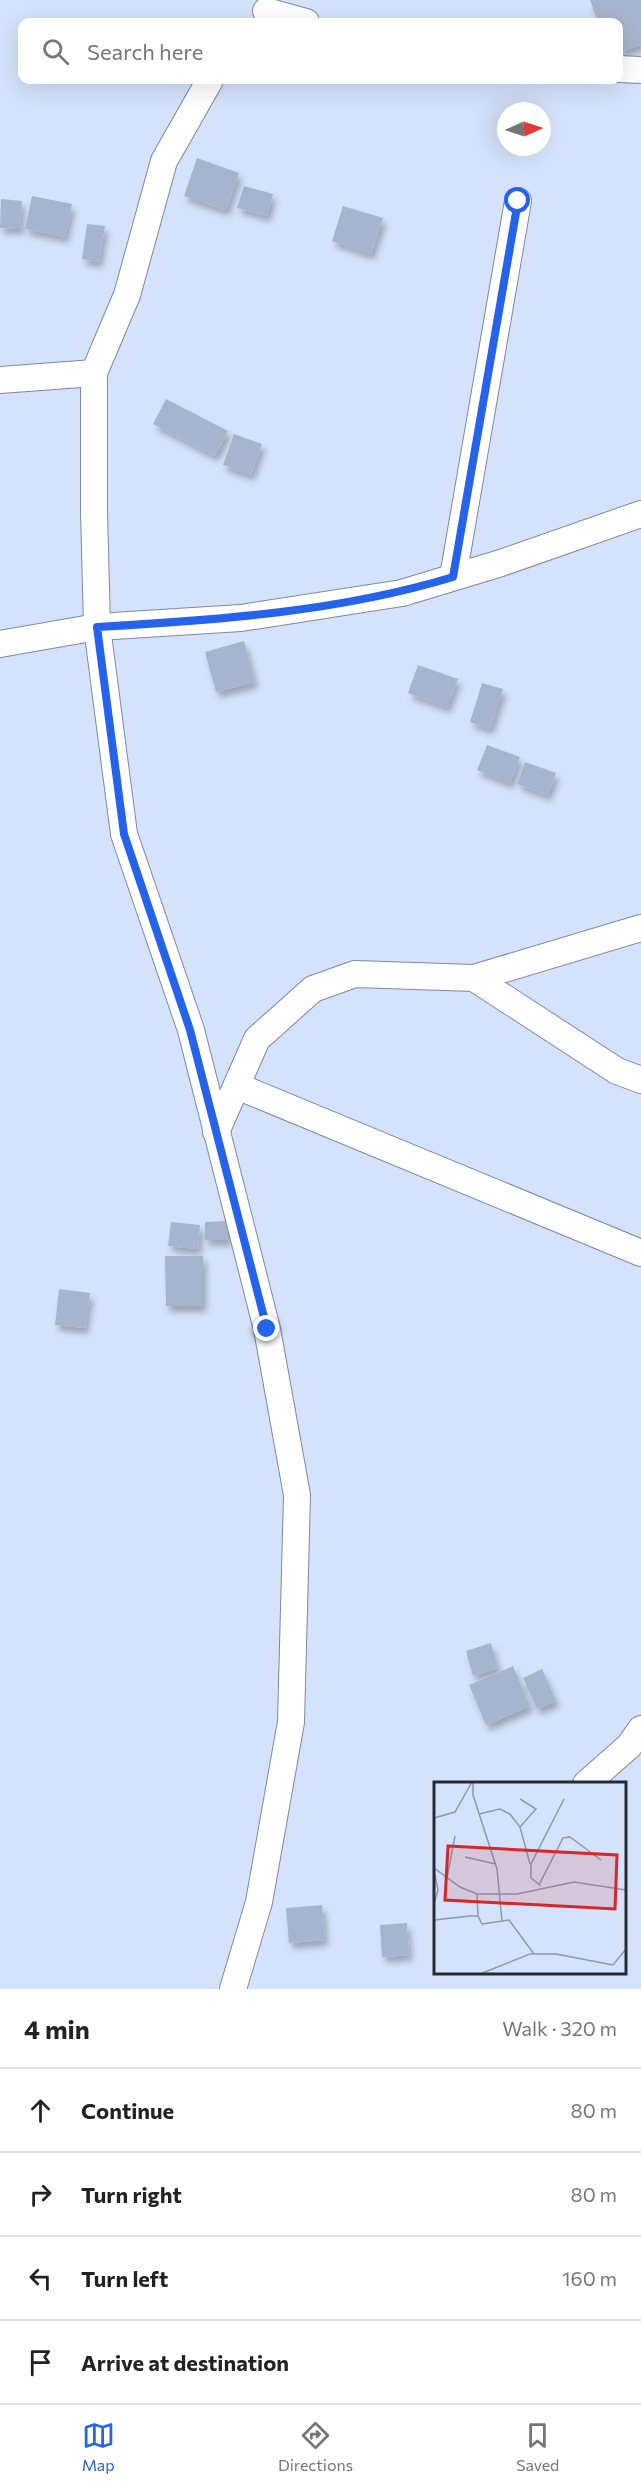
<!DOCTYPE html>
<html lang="en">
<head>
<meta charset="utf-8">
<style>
  body { margin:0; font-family:Commissioner,sans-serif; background:#f2f2f2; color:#222 }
  .compass { position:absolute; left:497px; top:102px; width:54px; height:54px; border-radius:50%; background:#fff; box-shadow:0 6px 24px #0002; rotate:87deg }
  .stop { position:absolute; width:18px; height:18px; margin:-14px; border:4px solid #2563eb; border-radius:50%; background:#fff }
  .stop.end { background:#2563eb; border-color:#fff; box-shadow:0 2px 6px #0008 }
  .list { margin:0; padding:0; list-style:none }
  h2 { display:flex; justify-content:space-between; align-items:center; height:78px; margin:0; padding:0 24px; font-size:26px }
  h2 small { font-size:20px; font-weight:400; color:#767676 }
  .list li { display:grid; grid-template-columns:39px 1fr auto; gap:18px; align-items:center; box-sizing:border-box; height:84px; padding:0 24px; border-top:2px solid #e0e0e0 }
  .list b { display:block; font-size:22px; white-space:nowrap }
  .list em { font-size:20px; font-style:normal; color:#767676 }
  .icon { flex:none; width:33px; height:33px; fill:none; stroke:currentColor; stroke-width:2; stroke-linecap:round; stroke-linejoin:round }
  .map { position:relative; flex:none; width:641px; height:1989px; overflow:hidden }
  .search { position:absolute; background:#fff; box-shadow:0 6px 24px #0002; left:18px; right:18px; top:18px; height:66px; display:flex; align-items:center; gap:15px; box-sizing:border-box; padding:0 21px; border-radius:12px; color:#767676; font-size:22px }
  .sheet { height:414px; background:#fff }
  nav { display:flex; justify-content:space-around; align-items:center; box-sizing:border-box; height:84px; border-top:2px solid #e0e0e0; background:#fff; font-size:16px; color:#767676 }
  nav a { display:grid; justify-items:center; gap:3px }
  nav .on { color:#2563eb }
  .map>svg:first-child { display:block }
  .building { fill:#a7b4cd; filter:url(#shadow) }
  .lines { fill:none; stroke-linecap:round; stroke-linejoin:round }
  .street-casing { stroke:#7d89a0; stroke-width:28 }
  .street { stroke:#fff; stroke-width:26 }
  .route { stroke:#2563eb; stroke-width:8 }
  .inset-road { fill:none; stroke:#8e99ac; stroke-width:1.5 }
  .view { fill:#d62828; fill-opacity:0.15; stroke:#d62828; stroke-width:3 }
  .inset-edge { fill:none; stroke:#262b35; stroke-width:3 }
</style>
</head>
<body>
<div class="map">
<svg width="641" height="1989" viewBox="0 0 641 1989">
  <defs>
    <filter id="shadow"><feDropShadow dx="3.5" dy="6" stdDeviation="3" flood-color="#0004"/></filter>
  </defs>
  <rect width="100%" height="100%" fill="#d4e2fb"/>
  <g class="building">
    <polygon points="590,0 641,0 641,45 618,52 618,22 598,22"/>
    <polygon points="197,158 239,173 226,210 184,196"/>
    <polygon points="244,186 273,194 267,216 237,208"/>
    <polygon points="32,196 72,204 65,237 25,229"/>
    <polygon points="1,199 22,201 20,229 0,228"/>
    <polygon points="343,206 383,218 371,254 332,241"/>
    <polygon points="87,224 105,226 99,262 82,259"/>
    <polygon points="166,399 228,431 215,456 153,424"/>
    <polygon points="234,434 262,444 251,475 223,465"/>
    <polygon points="244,641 255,682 216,692 205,652"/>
    <polygon points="418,665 458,679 447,707 408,693"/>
    <polygon points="482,683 503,689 490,729 470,722"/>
    <polygon points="487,745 520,757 510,783 477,770"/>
    <polygon points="525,762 556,773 548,795 517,784"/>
    <polygon points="228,1221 228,1240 205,1240 205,1222"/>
    <polygon points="171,1222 200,1225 198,1249 168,1246"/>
    <polygon points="165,1256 203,1256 203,1306 166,1306"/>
    <polygon points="59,1289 90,1293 85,1328 55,1325"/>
    <polygon points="491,1643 498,1668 473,1676 466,1651"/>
    <polygon points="513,1666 530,1706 486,1725 469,1685"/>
    <polygon points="542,1669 556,1701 537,1709 523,1678"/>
    <polygon points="322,1905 325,1940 289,1943 286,1908"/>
    <polygon points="407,1923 409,1955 382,1957 380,1925"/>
  </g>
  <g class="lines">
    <defs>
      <g id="street">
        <polyline points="266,11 306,22"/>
        <polyline points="618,69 641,70"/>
        <polyline points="210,80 164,161 127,295 94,373 94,511 97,627 124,834 191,1030 267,1329 297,1495 291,1722 259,1902 233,1989"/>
        <polyline points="0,380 94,373"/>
        <polyline points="453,577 518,201"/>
        <polyline points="0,644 97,627 241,618 402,593 501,563 641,514"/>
        <polyline points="474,978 641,928"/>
        <polyline points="237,1086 641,1253"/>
        <polyline points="216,1132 257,1039 313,989 355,974 474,978 617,1071 641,1080"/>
        <polyline points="586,1784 629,1746 641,1729"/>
      </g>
    </defs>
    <use href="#street" class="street-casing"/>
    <use href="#street" class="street"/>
  </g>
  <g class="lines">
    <path class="route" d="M267,1329L190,1030L124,834L97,627C217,620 338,612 453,577L518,201"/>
  </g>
  <g transform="translate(434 1782)">
    <rect width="192" height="192" fill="#d4e2fb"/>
    <path class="inset-road" d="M39,0V13L63,87L68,139M86,17L102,27L86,45M45,32L66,27L76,32L86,45L96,82M0,36L21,30L38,0M31,75L62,82M0,86L26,105L43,112H83L140,100L192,108M0,89L4,108L0,122M13,96L21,54M105,103L129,56L136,55L167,78M107,104L97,96V82L130,17M43,112L44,134M0,138L36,134H44L48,142L75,138L100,172M46,192L96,172H122L179,183L192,167"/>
    <path class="view" d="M14,64L183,73L181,127L11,118Z"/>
    <rect width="192" height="192" class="inset-edge"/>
  </g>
</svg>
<svg class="compass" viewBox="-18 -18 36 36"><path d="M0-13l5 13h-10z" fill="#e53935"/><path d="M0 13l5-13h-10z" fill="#767676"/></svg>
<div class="stop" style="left:518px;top:201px"></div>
<div class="stop end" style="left:267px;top:1329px"></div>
<div class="search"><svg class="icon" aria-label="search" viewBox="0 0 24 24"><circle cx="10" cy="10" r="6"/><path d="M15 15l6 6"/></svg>Search here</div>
</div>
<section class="sheet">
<h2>4 min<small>Walk · 320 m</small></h2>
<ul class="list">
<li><svg class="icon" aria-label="ahead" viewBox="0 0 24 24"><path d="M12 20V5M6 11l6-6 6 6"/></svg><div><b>Continue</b></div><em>80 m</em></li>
<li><svg class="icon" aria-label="right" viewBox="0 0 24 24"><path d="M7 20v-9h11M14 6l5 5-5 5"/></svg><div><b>Turn right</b></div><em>80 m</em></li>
<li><svg class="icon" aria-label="left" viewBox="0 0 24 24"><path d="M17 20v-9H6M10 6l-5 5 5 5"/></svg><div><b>Turn left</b></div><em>160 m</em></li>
<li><svg class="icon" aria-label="arrive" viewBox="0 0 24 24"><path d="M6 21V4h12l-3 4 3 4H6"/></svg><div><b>Arrive at destination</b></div></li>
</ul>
</section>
<nav>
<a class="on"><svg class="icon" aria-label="map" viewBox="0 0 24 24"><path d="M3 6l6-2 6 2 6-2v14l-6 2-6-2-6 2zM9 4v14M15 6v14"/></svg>Map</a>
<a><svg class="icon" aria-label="directions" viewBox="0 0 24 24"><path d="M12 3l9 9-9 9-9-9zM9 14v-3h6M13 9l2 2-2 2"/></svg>Directions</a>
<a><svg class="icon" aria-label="saved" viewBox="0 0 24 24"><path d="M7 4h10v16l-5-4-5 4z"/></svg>Saved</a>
</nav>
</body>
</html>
